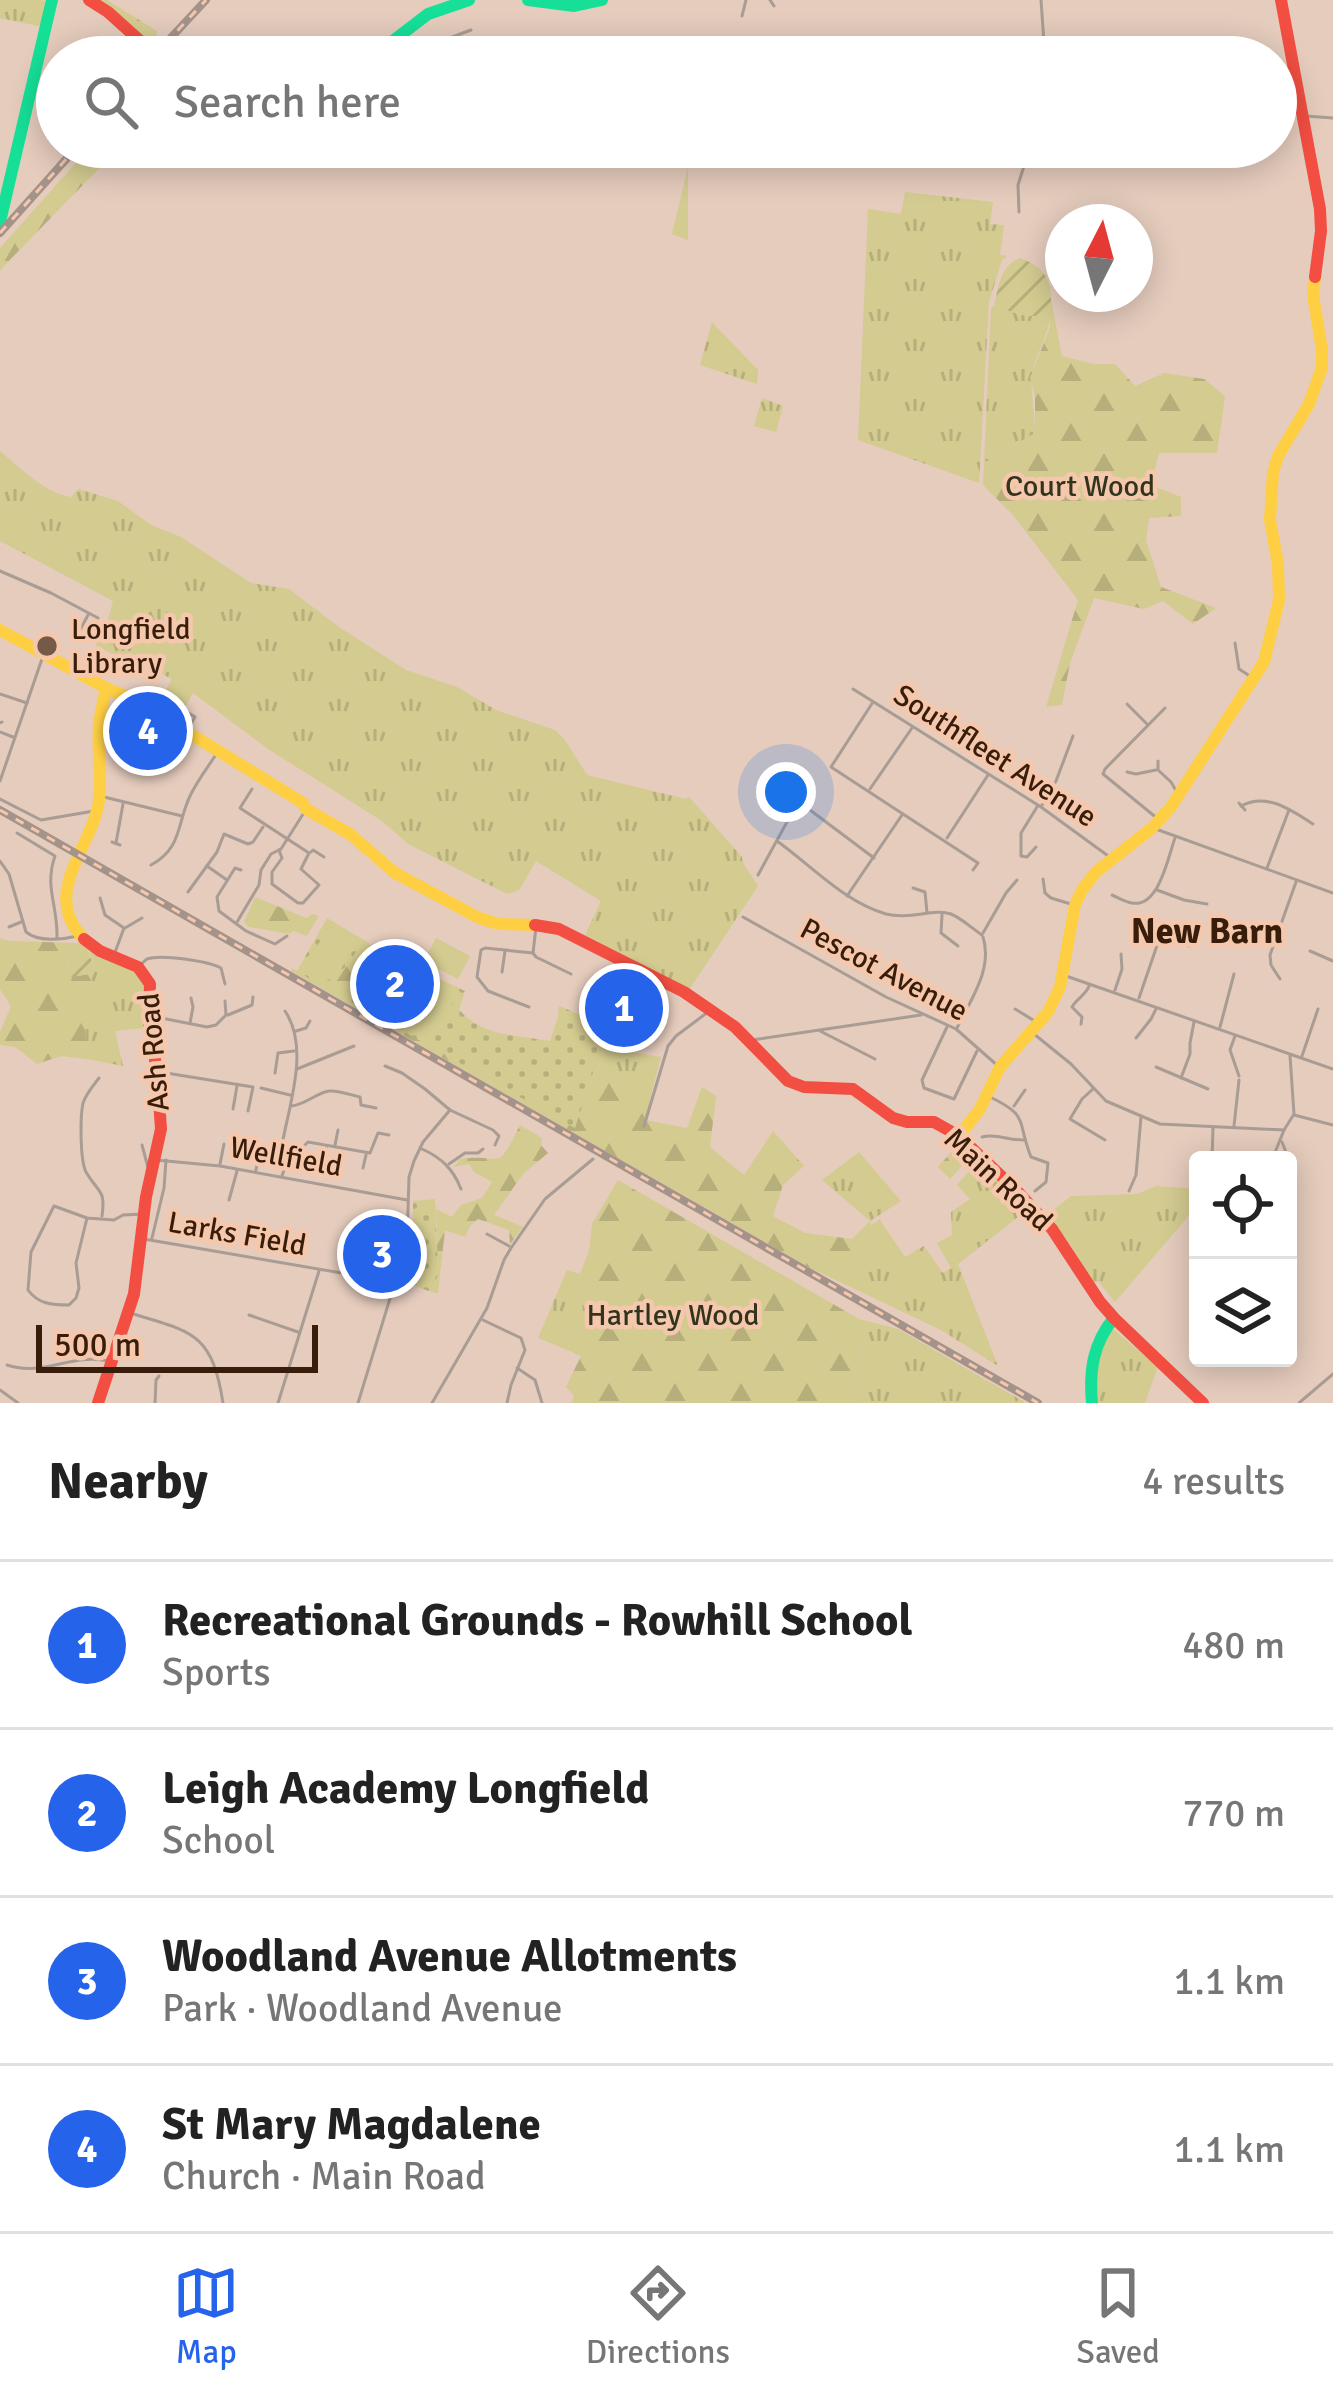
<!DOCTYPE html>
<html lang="en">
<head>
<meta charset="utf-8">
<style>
  body { margin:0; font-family:Signika,sans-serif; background:#f2f2f2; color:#222 }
  .controls { position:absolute; right:36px; bottom:36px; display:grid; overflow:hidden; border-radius:12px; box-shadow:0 6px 30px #0003 }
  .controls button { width:108px; height:108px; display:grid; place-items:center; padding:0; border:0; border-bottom:3px solid #e0e0e0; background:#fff; color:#222; font:60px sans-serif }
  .compass { position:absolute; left:1045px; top:204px; width:108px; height:108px; border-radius:50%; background:#fff; box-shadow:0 6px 30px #0003; rotate:6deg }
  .scale { position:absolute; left:36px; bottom:30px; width:282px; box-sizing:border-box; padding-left:12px; border:6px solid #391d0b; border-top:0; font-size:33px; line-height:42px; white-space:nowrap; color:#391d0b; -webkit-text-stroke:9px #f5c8ad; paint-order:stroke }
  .you { position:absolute; left:786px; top:792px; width:42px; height:42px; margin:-30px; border:9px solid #fff; border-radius:50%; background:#1a73e8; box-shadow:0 0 0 18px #1a73e833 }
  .badge { display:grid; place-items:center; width:78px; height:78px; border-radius:50%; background:#2563eb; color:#fff; font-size:39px; font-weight:700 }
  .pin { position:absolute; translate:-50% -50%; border:6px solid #fff; box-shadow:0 3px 12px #0006 }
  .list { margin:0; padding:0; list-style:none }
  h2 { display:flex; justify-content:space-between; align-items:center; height:156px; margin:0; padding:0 48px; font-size:51px }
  h2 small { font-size:39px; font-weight:400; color:#767676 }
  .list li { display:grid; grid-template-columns:78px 1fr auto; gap:36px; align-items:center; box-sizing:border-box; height:168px; padding:0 48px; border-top:3px solid #e0e0e0 }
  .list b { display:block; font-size:45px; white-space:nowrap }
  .list p { margin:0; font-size:39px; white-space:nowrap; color:#767676 }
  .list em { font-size:39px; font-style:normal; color:#767676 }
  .icon { flex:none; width:66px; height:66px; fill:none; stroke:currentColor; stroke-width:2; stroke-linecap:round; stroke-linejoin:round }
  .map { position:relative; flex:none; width:1333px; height:1403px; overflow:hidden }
  .search { position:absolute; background:#fff; box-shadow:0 6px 30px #0003; left:36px; right:36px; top:36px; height:132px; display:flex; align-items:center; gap:30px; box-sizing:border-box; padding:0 42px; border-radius:66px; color:#767676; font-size:45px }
  .sheet { height:828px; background:#fff }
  nav { display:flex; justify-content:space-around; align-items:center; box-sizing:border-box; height:168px; border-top:3px solid #e0e0e0; background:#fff; font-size:33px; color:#767676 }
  nav a { display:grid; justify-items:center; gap:6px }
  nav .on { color:#2563eb }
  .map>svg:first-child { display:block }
  .grass { fill:url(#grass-tufts) }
  .forest { fill:url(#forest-firs) }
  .cemetery { fill:url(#cemetery-stones) }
  .park { fill:url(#park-dots) }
  .garden { fill:url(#garden-furrows) }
  .pitch { fill:#d3cb90 }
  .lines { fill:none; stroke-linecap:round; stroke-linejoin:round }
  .street { stroke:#a99c94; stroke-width:3 }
  .fast { stroke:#16e098; stroke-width:12 }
  .slow { stroke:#ffcf43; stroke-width:12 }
  .jam { stroke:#f24e42; stroke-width:12 }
  .rail-casing { stroke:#a4938a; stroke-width:8 }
  .rail { stroke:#f5c8ad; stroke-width:3; stroke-dasharray:9; stroke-linecap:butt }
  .poi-dot { fill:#755a49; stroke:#f5c8ad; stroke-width:4.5 }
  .labels { text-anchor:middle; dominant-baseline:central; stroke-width:9; stroke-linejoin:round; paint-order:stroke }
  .park-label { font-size:30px; fill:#32341d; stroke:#f5c8ad }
  .poi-label { font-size:30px; fill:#391d0b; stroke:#f5c8ad; text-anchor:start }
  .street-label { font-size:30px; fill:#391d0b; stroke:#f5c8ad }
  .quarter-label { font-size:36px; font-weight:bold; fill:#391d0b; stroke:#f5c8ad }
</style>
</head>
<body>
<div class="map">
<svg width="1333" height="1403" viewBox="0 0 1333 1403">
  <defs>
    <pattern id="grass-tufts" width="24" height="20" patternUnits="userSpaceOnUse" patternTransform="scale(3)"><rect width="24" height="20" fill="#d3cb90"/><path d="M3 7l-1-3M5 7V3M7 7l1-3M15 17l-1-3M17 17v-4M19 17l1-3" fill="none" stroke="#b6ae7b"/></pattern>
    <pattern id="forest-firs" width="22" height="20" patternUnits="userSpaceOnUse" patternTransform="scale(3)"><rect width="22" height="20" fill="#d3cb90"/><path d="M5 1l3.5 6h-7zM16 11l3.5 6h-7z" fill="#b6ae7b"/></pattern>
    <pattern id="cemetery-stones" width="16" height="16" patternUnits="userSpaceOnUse" patternTransform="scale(3)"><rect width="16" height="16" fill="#d3cb90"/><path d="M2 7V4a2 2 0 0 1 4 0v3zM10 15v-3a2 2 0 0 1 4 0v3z" fill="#b6ae7b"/></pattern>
    <pattern id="park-dots" width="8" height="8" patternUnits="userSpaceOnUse" patternTransform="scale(3)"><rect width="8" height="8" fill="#d3cb90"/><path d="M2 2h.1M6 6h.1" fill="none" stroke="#b6ae7b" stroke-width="1.8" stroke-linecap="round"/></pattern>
    <pattern id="garden-furrows" width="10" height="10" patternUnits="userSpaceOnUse" patternTransform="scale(3)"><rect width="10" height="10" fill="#d3cb90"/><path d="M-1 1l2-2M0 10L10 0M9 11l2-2" fill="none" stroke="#b6ae7b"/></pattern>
  </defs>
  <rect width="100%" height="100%" fill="#e5ccbd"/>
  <g class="grass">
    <polygon points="0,0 40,0 50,3 43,27 0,18"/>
    <polygon points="688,167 688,240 672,234"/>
    <polygon points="905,192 993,202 990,224 1004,225 1000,255 1007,256 1002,260 989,301 979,483 858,440 868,209 901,214"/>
    <path d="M994,306C1016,312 1030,323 1051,310C1050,334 1036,352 1032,375C1030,384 1035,419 1035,433L984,463L991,308Z"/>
    <polygon points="712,322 758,370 757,384 700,365"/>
    <polygon points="762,398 783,406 776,432 754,426"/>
    <path d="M0,451C21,468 44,493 71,497L78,489L118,501L151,525L181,537L251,583L289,589L339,627L406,670L457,687L496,710L555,730L565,740L587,775L686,799L689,797L742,857L743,863L758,886L689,990L585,935L601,901L536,861L519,890L507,894L408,844L382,821L268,749L193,693L139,659L130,663L95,645L106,627L113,601L0,541Z"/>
    <path d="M89,948C142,973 149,966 144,1028L115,1031L123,1066L87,1059L85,1021L102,1013L90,974L95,970Z"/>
    <polygon points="604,1048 661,1057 652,1091 597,1074"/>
    <polygon points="859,1152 901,1201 870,1221 822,1180"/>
    <polygon points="980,1159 1027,1210 958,1264 998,1366 941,1330 857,1290 877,1249 871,1225 880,1220 905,1257 924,1246 943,1273 951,1268 937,1243 952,1235 951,1212 970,1199 957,1185"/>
    <polygon points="1156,1186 1198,1189 1198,1205 1115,1302 1098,1281 1094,1284 1066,1238 1046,1216 1071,1196 1137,1194"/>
    <polygon points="567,1270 580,1274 583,1313 567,1350 538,1338"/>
    <polygon points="859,1319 898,1329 1026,1403 863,1403"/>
    <polygon points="1110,1327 1158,1366 1145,1403 1093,1403 1092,1379"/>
  </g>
  <g class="forest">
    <polygon points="100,0 107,0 157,31 154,49 116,12"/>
    <polygon points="90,147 120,147 0,270 0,248"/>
    <polygon points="1051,299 1062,356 1093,364 1115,364 1135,386 1164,373 1204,379 1225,396 1217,453 1159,453 1151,485 1181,497 1181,516 1149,518 1146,540 1161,587 1216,608 1193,624 1163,601 1144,609 1094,598 1070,663 1062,705 1046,707 1078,600 1014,516 983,485 984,463 1035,433 1035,397 1030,378 1050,327"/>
    <polygon points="255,897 306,918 313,914 319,916 307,936 293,931 290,934 249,927 244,922"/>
    <path d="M0,938L9,941L78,943L87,947C70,955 66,958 66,977L90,974L103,1013L85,1022L87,1059L61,1056L37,1064L15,1047L0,1045V1032L11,1006L0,989Z"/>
    <polygon points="364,940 378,950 349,1000 574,1127 604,1038 558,1017 559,1006 640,1040 631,1053 604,1048 597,1073 652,1091 646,1120 687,1128 702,1087 716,1096 710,1147 744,1175 773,1131 804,1166 783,1185 773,1216 805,1233 852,1239 870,1221 877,1249 857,1290 808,1267 291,971 292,968 330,990"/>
    <path d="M520,1125L542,1138L541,1145L548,1153L523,1174L494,1215L523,1227L510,1244L509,1230L478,1219L470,1226L465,1237L445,1230L438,1293L432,1292L438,1274L436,1209L452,1217L461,1205L482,1198L492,1182L474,1172L469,1164L454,1167L460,1159C505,1153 495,1175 520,1125Z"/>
    <polygon points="961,1141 974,1153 950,1179 938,1167"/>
    <polygon points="618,1180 859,1319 863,1403 571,1403 574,1396 566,1387 581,1356 567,1350 583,1313 580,1274 589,1251 592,1224"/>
  </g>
  <g class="cemetery">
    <polygon points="172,679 193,693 177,721 146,702 156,686 165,691"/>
    <polygon points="139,704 174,726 159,749 134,736"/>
  </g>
  <g class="park">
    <polygon points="327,918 364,940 330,991 297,971"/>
    <path d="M378,950L465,991L459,1009C479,1036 520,1036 550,1041L558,1017L604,1038L575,1128L348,1000Z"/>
    <polygon points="435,1199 438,1274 432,1292 400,1281 413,1240 413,1201"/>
  </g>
  <g class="garden">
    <path d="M1020,258C1048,269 1052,281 1051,310C1030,323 1016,312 994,306C999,286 1000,266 1020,258Z"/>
    <path d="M87,947L95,970L90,974L66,978C66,958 70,955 87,947Z"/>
    <polygon points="371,1226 405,1231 395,1278 359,1273"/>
  </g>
  <g class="pitch">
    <polygon points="329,926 357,943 333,982 306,965"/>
    <polygon points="436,938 470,956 458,979 424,961"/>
    <polygon points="380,955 405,970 382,1009 357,994"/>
    <polygon points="408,971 427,982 404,1023 385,1012"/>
    <polygon points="433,979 458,993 432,1039 408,1025"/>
  </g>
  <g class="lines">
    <g class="street">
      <polyline points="770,0 774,6"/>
      <polyline points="1041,0 1045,57"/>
      <polyline points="742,16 746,0"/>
      <polyline points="416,57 431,45 471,30"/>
      <polyline points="1306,116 1333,118"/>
      <polyline points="1019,212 1018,185 1030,147"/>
      <polyline points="0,571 51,593 98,618"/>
      <polyline points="78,634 88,615"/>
      <polyline points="1235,643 1239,669 1253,678"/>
      <polyline points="853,689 1041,807 1111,858"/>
      <polyline points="0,694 27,703"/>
      <polyline points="873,702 831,767 978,863 973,870"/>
      <path d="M136,703C129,719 125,733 131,750L144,758"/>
      <polyline points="1127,704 1148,725"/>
      <polyline points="185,711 195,717 187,730"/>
      <polyline points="0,723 2,722"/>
      <polyline points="0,732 13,737"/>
      <polyline points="1158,761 1158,770 1171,782 1178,794"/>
      <polyline points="1127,772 1136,774 1156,770"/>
      <polyline points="0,781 43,656"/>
      <polyline points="252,789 240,808 309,853 301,869 319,885 303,903 298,903 272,884 272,872 282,858 279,850"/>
      <polyline points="870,789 912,728"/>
      <polyline points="100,796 182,816"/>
      <polyline points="0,799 41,820 94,811"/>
      <polyline points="1239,803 1245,810"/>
      <polyline points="1042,805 1056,781 1073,736"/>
      <path d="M1241,806C1267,792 1291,810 1313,824"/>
      <polyline points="1158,819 1103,774 1105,769 1165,708"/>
      <polyline points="1153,828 1333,893"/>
      <path d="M17,833L55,856C44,887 58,905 57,938"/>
      <polyline points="947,838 988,775"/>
      <path d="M777,841C812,866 843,901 886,914C909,920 934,908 951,914C961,918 973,929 982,935"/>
      <polyline points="112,842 120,845"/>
      <polyline points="116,843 123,804"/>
      <polyline points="1036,847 1027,857 1021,856 1021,833 1037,807"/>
      <polyline points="311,852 313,850 324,857"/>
      <path d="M0,861L9,874L26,932C38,942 62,940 77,936"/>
      <path d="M151,865C182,849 177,823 190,796C197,781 208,767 217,753"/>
      <polyline points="207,866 227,880"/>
      <polyline points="1267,868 1289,810"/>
      <polyline points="241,870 235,868 217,897 219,911 246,931 275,944 287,936"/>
      <polyline points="758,875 793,811 800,805 810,810 874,858"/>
      <polyline points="1043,879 1045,893 1051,898 1074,905"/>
      <polyline points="913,888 925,892 927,913"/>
      <polyline points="1157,890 1184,900 1207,904"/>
      <polyline points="188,892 217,852 224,834 248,844 253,842 263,827"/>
      <path d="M1112,895C1119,898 1125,902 1132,903C1159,908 1168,857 1175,838"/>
      <polyline points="847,896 902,815"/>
      <polyline points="100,898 105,915 124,928 114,955"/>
      <polyline points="942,915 941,933 958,946"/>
      <polyline points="743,917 886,997 956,1029 998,1066"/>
      <polyline points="237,922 259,885 261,870 271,854 281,849 305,811"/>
      <polyline points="9,927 21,922"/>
      <polyline points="536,927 533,953 536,957 571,974"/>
      <polyline points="125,928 142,918"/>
      <polyline points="983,933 1006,893 1017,880"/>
      <polyline points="1163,936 1190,946"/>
      <polyline points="1310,951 1333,961"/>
      <path d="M139,966C142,964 144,961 147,959C161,954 208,961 221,968L225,984"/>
      <polyline points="502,972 505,951"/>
      <polyline points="1066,976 1333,1069"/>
      <polyline points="1280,979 1271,965 1270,955 1296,882"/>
      <polyline points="1115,990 1122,969 1121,954"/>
      <polyline points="1139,998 1163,928"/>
      <polyline points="529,1007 488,991 477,977 481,950 485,948 533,953"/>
      <polyline points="1015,1009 1038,1023"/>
      <path d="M285,1011C310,1048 289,1105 282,1145L283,1150L291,1158"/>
      <polyline points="228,1015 252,1005 253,997"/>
      <polyline points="151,1016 207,1027 216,1025 226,1015 225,1001"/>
      <polyline points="190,1023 193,1007 191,998"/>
      <path d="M1081,1024L1082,1017L1072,1007C1077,998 1086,995 1089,986"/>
      <polyline points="947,1027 922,1080 924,1088 954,1099 977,1051"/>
      <polyline points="1220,1027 1234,974"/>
      <path d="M957,1028C971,999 993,969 983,937"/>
      <polyline points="296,1031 306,1028 310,1021"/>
      <polyline points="820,1031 875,1059"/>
      <polyline points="1034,1034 1071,1064 1106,1101 1160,1124 1284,1130"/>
      <polyline points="1235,1036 1230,1050 1239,1076"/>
      <polyline points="1136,1038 1151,1019 1156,1009"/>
      <polyline points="752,1040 921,1015"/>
      <polyline points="1302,1056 1318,1009"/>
      <polyline points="385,1066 402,1073 425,1089 450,1110 493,1130 499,1136 495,1145"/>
      <polyline points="1156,1067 1208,1089"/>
      <polyline points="297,1069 354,1046"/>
      <polyline points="160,1072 253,1087 248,1111"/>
      <polyline points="275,1073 278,1053 294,1051"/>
      <path d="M99,1078C93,1086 86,1094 83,1103C80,1117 80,1160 86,1172C98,1193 106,1189 102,1216"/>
      <polyline points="1181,1078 1190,1054 1190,1043 1194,1022"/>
      <polyline points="261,1088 290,1095"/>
      <polyline points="1093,1089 1082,1099 1070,1119 1105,1140"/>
      <path d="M988,1096C1030,1116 1016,1119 1031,1157L1048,1163L1046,1182L1035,1191"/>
      <path d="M291,1106C305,1105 316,1093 329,1091C338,1090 351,1095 360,1097L361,1105L376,1108"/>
      <polyline points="1014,1106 1025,1090"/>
      <polyline points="233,1109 237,1086"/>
      <polyline points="1294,1115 1333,1125"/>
      <polyline points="644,1126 668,1046 676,1036 708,1012"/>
      <polyline points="1234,1126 1239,1080"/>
      <path d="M982,1137C998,1133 1009,1141 1025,1140"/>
      <polyline points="1282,1142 1289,1160 1288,1168"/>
      <polyline points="142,1145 150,1175"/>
      <polyline points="335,1145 338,1130"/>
      <path d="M422,1149C442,1158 453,1169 461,1189"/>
      <polyline points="156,1160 220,1166 407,1200"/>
      <polyline points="1212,1160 1213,1128"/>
      <polyline points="1272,1160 1284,1130 1294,1114 1290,1056"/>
      <polyline points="324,1161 326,1147"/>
      <polyline points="220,1164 224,1144"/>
      <polyline points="449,1164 465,1153 478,1153 483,1149"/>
      <polyline points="363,1168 366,1155"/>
      <polyline points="256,1170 260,1148"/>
      <polyline points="282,1176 286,1164 308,1142 370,1153 378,1133 389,1135"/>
      <polyline points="1129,1191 1136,1175 1141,1117"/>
      <polyline points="229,1200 237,1171"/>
      <path d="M87,1218L76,1263L79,1288L76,1298L69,1305C52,1305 38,1304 28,1290L31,1252L54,1206L87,1218L114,1220L123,1215L143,1214"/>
      <polyline points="487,1234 509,1246"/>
      <polyline points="152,1238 164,1188 166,1160"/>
      <polyline points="144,1239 394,1282"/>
      <path d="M130,1313C192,1332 212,1332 223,1403"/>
      <polyline points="249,1315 298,1332"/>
      <polyline points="483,1320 521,1338 525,1350 511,1385 507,1403"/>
      <path d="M7,1365C43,1377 71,1353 108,1361"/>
      <polyline points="517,1368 535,1380 542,1403"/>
      <polyline points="0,1390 18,1403"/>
      <polyline points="155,1403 156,1380 159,1376"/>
      <polyline points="278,1403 319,1271"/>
      <polyline points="358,1403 407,1243 409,1177 414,1161 423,1142 450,1110"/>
      <polyline points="432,1403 487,1308 504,1260 511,1248 545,1199 593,1159"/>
      <polyline points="1299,1403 1333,1374"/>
    </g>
    <g class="fast">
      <polyline points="528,0 574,6 602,0"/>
      <polyline points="372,57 428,14 469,0"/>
      <polyline points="0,222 52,0"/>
      <path d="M1092,1403C1089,1371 1093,1343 1114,1318"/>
    </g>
    <g class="slow">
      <polyline points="0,630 106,688 137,701 303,803 306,809 350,834 395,873 479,918 499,924 535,925"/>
      <path d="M84,939C39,893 93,848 99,800C102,776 97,750 99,725C100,713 104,700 106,688"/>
      <polyline points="959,1136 980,1109 1000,1067 1048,1012 1060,987 1075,905 1082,890 1096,872 1152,828 1171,807 1264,662 1279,600 1278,564 1270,520 1273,473 1278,456 1309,404 1322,367 1322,350 1313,295 1315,277"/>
    </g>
    <g class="jam">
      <polyline points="89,0 108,12 158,57"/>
      <polyline points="1281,0 1320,209 1321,231 1315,277"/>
      <polyline points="535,925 559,929 684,992 735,1027 788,1081 804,1087 853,1089 893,1118 907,1122 934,1122 959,1136 1017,1191 1052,1229 1100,1302 1114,1318 1203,1403"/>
      <polyline points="84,939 100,951 138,967 150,984 149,1025 157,1071 161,1129 146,1197 134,1294 98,1403"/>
    </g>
    <defs>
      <g id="rail">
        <polyline points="153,57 206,0"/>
        <polyline points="0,233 77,147"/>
        <polyline points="0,810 1038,1403"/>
      </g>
    </defs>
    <use href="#rail" class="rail-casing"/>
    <use href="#rail" class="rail"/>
  </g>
  <circle class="poi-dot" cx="47" cy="646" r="12"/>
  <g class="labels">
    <g class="park-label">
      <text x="1080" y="486">Court Wood</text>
      <text x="673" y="1315">Hartley Wood</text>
    </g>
    <g class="poi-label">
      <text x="71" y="629">Longfield<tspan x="71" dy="34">Library</tspan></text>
    </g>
    <g class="street-label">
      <text transform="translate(995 756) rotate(33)">Southfleet Avenue</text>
      <text transform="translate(884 970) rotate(28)">Pescot Avenue</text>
      <text transform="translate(154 1052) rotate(-95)">Ash Road</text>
      <text transform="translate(286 1157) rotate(10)">Wellfield</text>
      <text transform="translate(998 1180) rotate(43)">Main Road</text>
      <text transform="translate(237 1234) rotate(10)">Larks Field</text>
    </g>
    <g class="quarter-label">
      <text x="1207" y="931">New Barn</text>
    </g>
  </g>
</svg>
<div class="controls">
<button><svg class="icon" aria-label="locate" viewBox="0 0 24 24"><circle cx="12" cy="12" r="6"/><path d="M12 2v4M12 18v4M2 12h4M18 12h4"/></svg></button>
<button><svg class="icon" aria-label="layers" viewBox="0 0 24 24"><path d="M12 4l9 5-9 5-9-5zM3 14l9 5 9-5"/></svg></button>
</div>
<svg class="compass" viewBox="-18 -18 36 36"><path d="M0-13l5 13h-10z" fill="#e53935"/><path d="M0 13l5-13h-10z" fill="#767676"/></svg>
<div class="scale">500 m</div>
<div class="you"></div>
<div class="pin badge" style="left:624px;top:1008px">1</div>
<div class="pin badge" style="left:395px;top:984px">2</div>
<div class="pin badge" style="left:382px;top:1254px">3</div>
<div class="pin badge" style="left:148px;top:731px">4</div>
<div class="search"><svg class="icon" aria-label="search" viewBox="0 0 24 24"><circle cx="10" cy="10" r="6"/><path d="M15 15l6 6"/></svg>Search here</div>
</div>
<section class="sheet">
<h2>Nearby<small>4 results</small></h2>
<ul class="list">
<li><span class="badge">1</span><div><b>Recreational Grounds - Rowhill School</b><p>Sports</p></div><em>480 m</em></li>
<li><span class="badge">2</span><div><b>Leigh Academy Longfield</b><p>School</p></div><em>770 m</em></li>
<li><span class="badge">3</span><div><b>Woodland Avenue Allotments</b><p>Park · Woodland Avenue</p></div><em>1.1 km</em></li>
<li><span class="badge">4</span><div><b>St Mary Magdalene</b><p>Church · Main Road</p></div><em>1.1 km</em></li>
</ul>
</section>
<nav>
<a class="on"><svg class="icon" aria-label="map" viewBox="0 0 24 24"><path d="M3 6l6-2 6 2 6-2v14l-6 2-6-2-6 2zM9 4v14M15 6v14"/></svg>Map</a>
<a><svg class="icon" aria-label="directions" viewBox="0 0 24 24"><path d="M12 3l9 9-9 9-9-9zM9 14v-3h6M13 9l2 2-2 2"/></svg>Directions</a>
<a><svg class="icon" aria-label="saved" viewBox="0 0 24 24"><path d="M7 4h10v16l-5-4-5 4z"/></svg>Saved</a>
</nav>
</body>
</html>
